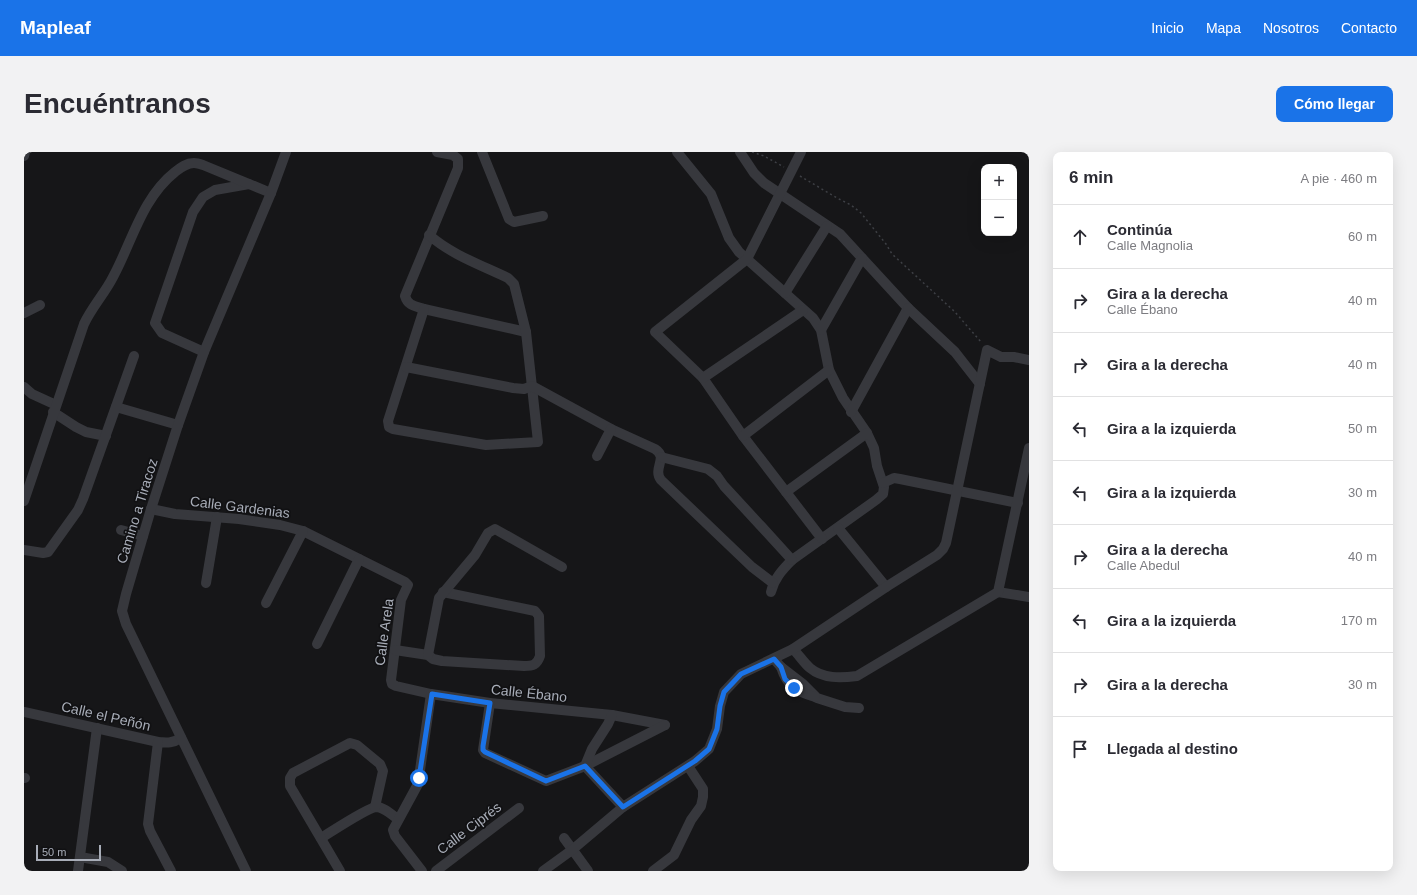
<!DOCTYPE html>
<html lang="es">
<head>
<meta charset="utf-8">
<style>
  body { margin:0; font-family:Arial,sans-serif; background:#f2f2f3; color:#2b2b33 }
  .controls { position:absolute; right:12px; top:12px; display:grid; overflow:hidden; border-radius:8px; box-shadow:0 4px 16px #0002 }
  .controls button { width:36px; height:36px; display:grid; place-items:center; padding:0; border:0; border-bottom:1px solid #e1e1e2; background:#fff; color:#2b2b33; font:20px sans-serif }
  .scale { position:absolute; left:12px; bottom:10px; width:65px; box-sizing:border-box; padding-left:4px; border:2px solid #a8adb8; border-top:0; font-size:11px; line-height:14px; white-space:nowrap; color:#a8adb8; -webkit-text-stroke:3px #111113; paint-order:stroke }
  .stop { position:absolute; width:12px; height:12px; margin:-9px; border:3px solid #1a73e8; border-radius:50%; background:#fff }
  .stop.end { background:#1a73e8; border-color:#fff; box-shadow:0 1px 4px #0008 }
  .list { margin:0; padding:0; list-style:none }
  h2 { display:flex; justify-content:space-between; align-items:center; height:52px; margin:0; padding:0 16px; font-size:17px }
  h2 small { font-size:13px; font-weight:400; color:#7c7c81 }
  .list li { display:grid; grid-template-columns:26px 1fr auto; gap:12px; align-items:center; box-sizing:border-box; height:64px; padding:0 16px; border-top:1px solid #e1e1e2 }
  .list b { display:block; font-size:15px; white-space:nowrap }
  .list p { margin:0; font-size:13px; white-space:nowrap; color:#7c7c81 }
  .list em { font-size:13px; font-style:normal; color:#7c7c81 }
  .icon { flex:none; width:22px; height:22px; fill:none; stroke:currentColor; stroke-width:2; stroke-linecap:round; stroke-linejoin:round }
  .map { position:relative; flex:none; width:1005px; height:719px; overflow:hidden; border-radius:8px }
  header { display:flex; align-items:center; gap:24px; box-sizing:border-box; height:56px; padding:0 20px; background:#1a73e8; color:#fff }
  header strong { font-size:19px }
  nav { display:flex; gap:22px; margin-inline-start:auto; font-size:14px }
  .intro { display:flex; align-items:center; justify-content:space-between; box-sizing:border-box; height:96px; padding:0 24px }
  h1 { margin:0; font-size:28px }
  .button { padding:10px 18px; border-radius:8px; background:#1a73e8; color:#fff; font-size:14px; font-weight:700 }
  main { display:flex; gap:24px; padding:0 24px }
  aside { flex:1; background:#fff; border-radius:8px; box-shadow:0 4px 16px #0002 }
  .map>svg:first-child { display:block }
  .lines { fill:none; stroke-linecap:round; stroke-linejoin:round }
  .path { stroke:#3d3f44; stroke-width:1.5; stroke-dasharray:2 3; stroke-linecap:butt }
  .minor { stroke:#37383d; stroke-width:10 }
  .route { stroke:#1a73e8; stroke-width:5 }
  .labels { text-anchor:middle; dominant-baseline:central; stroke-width:3.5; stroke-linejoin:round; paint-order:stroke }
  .street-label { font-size:14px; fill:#a8adb8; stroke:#111113 }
</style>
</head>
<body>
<header>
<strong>Mapleaf</strong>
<nav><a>Inicio</a><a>Mapa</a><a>Nosotros</a><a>Contacto</a></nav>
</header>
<div class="intro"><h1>Encuéntranos</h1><a class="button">Cómo llegar</a></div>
<main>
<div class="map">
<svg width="1005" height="719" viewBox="0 0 1005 719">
  <rect width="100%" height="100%" fill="#161618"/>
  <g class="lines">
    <g class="path">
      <polyline points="728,0 740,4 760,15"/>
      <polyline points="776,24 813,46 827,53 837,61 862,92 868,102 930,159 958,191"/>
    </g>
    <g class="minor">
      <path d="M413,0L429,3L434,7V16L381,144C384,154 391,154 400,157L502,180"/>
      <polyline points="458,0 485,67 490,70 519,64"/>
      <path d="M653,0L687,42L705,86L715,100L789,166L797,178L805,218L819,246L843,281L850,296L853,314L860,335L859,342L852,348L768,408C758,418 750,427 747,440"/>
      <polyline points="716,0 730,21 740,31 816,82 884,156 827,260"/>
      <polyline points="777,0 723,107 631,180 679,226 719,284 798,387"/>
      <polyline points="0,4 1,0"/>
      <polyline points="761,141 803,74"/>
      <polyline points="884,156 931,200 956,232"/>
      <path d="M400,157L364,269L365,275L369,277L462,293L514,290L502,180L490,132L484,126C457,113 428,103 405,83"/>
      <polyline points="0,161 16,153"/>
      <polyline points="797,178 838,106"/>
      <polyline points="180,200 138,181 131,171 169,60 179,45 191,38 225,32"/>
      <path d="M382,215L489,236L500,237L508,234L587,277L631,297C645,306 628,316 637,328L728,415L749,431"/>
      <polyline points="679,226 779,158"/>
      <polyline points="0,235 8,242 32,253"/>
      <polyline points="92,255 154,273"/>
      <polyline points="29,260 52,275 62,280 82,284"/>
      <polyline points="719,284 805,218"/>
      <polyline points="573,304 587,277"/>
      <polyline points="637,305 684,317 693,324 700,334 737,374 768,408"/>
      <polyline points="859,331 870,326 876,327 994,351"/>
      <polyline points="762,340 843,281"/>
      <path d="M0,349L60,172C68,155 81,141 89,125C108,90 118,46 151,20C156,16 162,11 170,11C172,11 176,12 179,13L247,41"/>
      <polyline points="127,357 151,362 215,367 256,373 279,379 381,430 384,433 377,448 367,528 368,532 372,534 407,542 466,551 588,563 641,573"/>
      <polyline points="814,376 862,435"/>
      <polyline points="97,378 119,384"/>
      <polyline points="0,398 19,401 24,400 54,358 59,347 110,204"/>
      <polyline points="182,431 193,365"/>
      <polyline points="974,440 1005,445"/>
      <polyline points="242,451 279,379"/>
      <polyline points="293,492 335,407"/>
      <path d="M769,497C775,503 780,511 786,516C799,527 817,526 833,524L974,440L1005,296"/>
      <path d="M371,498L404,503L409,507L418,509L500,514C509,514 513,513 516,504L515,464L511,459L419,440"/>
      <polyline points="404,503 415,446 451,403 464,381 471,377 538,415"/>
      <polyline points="750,507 757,515 779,532 793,546 821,555 835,556"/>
      <path d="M757,515C763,534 773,540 791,545"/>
      <polyline points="466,551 459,598 461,601 522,629 561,614 641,573"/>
      <path d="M0,560L134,590C144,591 149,591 157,586"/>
      <polyline points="134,590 124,672 126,679 147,719"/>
      <polyline points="561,614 568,597 584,572 588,563"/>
      <polyline points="561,614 599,655"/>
      <polyline points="0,626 1,626"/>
      <path d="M297,686C307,680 343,656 352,655C360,655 368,663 374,667"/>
      <polyline points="540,686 564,719"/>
      <polyline points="56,705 84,710 98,719"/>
      <polyline points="54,719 73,576"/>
      <polyline points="222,719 102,472 98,459 102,442 127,357 154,273 180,200 247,41 262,0"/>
      <polyline points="316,719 266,634 266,626 269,621 326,591 333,593 356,612 359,619 351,655"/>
      <polyline points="398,719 371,684 369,678 394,632 407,542"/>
      <polyline points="412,719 495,656"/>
      <polyline points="519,719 548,698 599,655 671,609 685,597 693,577 696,554 700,540 717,522 769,497 862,435 913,403 919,397 922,391 963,198 977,205 990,205 1005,208"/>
      <polyline points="629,719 650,703 667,668 677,654 679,645 679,637 664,614"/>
    </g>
  </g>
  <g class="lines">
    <polyline class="route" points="395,626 408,542 466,551 459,594 459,598 461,600 522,629 561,614 599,655 671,609 685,597 693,577 696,554 700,540 717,522 750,507 757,515 761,527 770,536"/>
  </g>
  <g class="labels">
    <g class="street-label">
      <text transform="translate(216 355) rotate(7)">Calle Gardenias</text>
      <text transform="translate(113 359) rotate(-73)">Camino a Tiracoz</text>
      <text transform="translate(360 480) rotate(-82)">Calle Arela</text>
      <text transform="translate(505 541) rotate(6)">Calle Ébano</text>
      <text transform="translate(82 564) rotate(13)">Calle el Peñón</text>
      <text transform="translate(445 676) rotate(-37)">Calle Ciprés</text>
    </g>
  </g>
</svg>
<div class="controls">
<button>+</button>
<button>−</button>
</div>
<div class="scale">50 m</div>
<div class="stop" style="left:395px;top:626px"></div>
<div class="stop end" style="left:770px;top:536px"></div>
</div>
<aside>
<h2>6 min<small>A pie · 460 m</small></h2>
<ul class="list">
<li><svg class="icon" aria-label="ahead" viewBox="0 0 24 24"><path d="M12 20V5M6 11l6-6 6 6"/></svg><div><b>Continúa</b><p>Calle Magnolia</p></div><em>60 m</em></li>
<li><svg class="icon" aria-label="right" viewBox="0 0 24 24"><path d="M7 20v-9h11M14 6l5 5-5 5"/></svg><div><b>Gira a la derecha</b><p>Calle Ébano</p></div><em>40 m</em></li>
<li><svg class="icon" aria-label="right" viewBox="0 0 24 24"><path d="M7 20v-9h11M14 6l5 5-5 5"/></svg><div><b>Gira a la derecha</b></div><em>40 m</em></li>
<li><svg class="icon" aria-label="left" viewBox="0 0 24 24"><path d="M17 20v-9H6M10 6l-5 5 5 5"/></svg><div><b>Gira a la izquierda</b></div><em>50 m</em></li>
<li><svg class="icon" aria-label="left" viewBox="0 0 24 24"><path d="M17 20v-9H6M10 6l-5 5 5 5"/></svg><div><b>Gira a la izquierda</b></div><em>30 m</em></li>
<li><svg class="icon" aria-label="right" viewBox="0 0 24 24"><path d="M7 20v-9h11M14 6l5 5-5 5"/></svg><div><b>Gira a la derecha</b><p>Calle Abedul</p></div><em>40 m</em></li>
<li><svg class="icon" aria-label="left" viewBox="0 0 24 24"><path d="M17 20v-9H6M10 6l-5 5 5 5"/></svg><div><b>Gira a la izquierda</b></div><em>170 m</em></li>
<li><svg class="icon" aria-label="right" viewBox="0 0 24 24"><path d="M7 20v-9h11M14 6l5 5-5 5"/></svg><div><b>Gira a la derecha</b></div><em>30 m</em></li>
<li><svg class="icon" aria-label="arrive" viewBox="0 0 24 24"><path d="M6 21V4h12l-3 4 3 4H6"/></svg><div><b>Llegada al destino</b></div></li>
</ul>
</aside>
</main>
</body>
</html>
